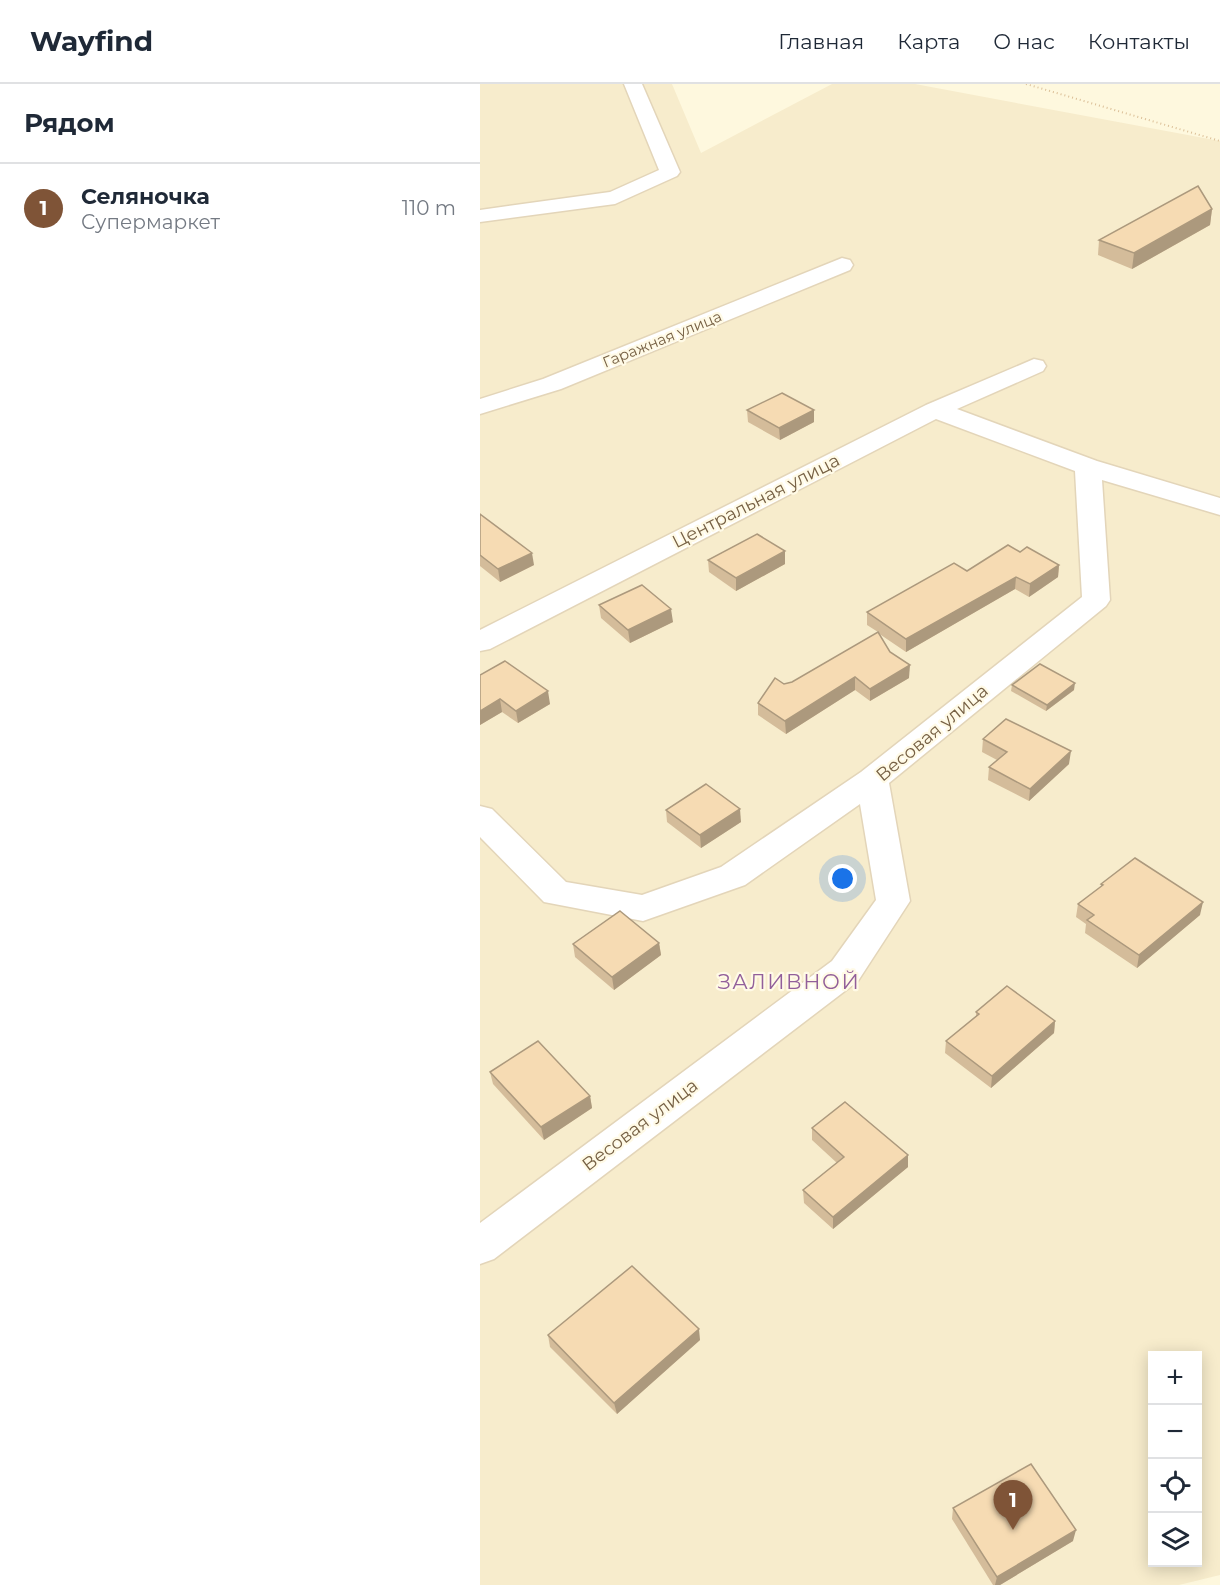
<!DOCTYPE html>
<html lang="ru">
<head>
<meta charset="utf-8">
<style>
  body { margin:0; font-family:Montserrat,sans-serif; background:#f6f6f7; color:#1f2937 }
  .controls { position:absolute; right:18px; bottom:18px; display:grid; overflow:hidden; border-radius:0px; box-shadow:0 3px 15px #0003 }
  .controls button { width:54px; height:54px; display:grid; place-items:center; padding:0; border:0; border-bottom:2px solid #e0e1e3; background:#fff; color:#1f2937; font:30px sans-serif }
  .you { position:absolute; left:363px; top:795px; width:21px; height:21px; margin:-15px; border:4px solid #fff; border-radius:50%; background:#1a73e8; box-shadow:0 0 0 9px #1a73e833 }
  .badge { display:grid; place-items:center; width:39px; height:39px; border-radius:50%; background:#7f5437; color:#fff; font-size:20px; font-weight:700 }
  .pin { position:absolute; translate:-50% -50px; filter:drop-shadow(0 2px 3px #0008) }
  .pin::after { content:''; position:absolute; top:32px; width:21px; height:18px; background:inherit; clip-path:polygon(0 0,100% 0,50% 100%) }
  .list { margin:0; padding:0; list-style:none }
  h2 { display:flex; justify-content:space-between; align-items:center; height:78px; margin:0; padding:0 24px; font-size:26px }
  h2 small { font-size:20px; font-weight:400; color:#747a83 }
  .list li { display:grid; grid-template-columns:39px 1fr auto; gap:18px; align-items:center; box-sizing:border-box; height:90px; padding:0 24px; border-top:2px solid #e0e1e3 }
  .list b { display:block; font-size:22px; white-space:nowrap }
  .list p { margin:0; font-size:20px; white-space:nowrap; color:#747a83 }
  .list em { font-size:20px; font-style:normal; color:#747a83 }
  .icon { flex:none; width:33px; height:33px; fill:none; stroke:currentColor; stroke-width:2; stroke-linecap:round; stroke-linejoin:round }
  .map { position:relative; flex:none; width:740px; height:1501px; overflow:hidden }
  header { display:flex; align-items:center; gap:36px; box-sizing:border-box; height:84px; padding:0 30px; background:#fff; border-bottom:2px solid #e0e1e3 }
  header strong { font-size:28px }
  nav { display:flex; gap:33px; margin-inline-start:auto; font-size:21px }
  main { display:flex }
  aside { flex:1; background:#fff }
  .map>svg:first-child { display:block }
  .residential { fill:#f7eccc; fill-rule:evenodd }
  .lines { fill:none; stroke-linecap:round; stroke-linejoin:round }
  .street-casing { stroke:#e3d5b9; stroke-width:3 }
  .path { stroke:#dbbf97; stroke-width:2; stroke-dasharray:1 3; stroke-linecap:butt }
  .street { fill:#fff; fill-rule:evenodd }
  .wall { fill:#d4bc9a }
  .shaded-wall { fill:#ac997d }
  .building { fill:#f6dbb3; stroke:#ac997d; stroke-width:1.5 }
  .labels { text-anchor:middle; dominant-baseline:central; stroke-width:4.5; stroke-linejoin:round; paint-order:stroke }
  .far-street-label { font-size:15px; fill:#766044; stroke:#fffae6 }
  .street-label { font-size:18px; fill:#766044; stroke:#fffae6 }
  .quarter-label { font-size:21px; letter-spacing:1.5px; fill:#925f9a; stroke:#fffae6 }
</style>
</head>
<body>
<header>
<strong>Wayfind</strong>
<nav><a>Главная</a><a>Карта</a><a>О нас</a><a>Контакты</a></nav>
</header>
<main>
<aside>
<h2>Рядом<small></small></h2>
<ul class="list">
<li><span class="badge">1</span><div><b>Селяночка</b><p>Супермаркет</p></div><em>110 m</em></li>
</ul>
</aside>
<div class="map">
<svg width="740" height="1501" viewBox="0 0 740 1501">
  <rect width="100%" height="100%" fill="#fef8de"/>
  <path class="residential" d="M0,0H192L221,69L352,0H435L740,57V1491L699,1501H0ZM672,1272H718V1478H672Z"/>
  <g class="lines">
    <defs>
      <g id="street">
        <polygon points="144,0 162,0 200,88 197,92 135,120 0,138 0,126 130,108 179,86"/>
        <polygon points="362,174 370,176 373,181 370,186 81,305 0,330 0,315 63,295"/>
        <polygon points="554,275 563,277 566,282 563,287 477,325 617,377 740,414 740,431 622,396 630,516 626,522 409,699 430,817 378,897 14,1175 0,1180 0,1139 352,877 396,816 380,720 265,801 163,837 64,818 0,753 0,722 12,725 86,798 162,811 241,783 381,688 602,513 595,387 456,335 10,565 0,567 0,546 446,321"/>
      </g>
    </defs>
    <use href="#street" class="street-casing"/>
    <polyline class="path" points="546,0 740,57"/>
    <use href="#street" class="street"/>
  </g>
  <g class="wall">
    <polygon points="732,125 730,141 652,185 618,171 619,156"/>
    <polygon points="267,326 334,338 300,356 268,338"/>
    <polygon points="0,430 54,481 20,498 0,482"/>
    <polygon points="540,468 579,481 578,493 549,513 535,505 426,568 398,549 410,568 429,594 390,617 375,606 306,650 278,631 278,619 304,600 312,598 398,548 387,541 387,528 487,487"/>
    <polygon points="228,476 305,480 256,507 229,488"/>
    <polygon points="119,521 193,538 150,559 121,534"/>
    <polygon points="0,591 70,620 38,639 22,628 0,641"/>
    <polygon points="532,601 594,606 566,627 531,607"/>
    <polygon points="503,655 589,680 549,717 508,696 509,683 517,676 502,668"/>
    <polygon points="186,726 261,738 221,764 187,738"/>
    <polygon points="621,800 720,831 657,884 605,849 606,840 596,833 598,820 621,803"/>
    <polygon points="179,859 181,871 134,906 95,873 93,860"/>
    <polygon points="496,928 575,937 574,949 511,1004 465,969 466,957 496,932"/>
    <polygon points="10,988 110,1012 112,1024 64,1056 13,1000"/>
    <polygon points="332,1044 428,1083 353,1145 324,1119 323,1106 357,1079 332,1056"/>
    <polygon points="68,1251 220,1256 137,1330 70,1263"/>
    <polygon points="473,1424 593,1457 520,1501 513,1501 472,1435"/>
  </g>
  <g class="shaded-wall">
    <polygon points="732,125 730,141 652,185 654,169"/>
    <polygon points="334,326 334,338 300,356 299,344"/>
    <polygon points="305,467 305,480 256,507 256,494"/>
    <polygon points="52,469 54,481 20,498 18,485"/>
    <polygon points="579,481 578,493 549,513 550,500"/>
    <polygon points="536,493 535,505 426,568 426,555"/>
    <polygon points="191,525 193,538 150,559 148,546"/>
    <polygon points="430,581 429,594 390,617 390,605"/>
    <polygon points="375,593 375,606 306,650 305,637"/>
    <polygon points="595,599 594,606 566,627 567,621"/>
    <polygon points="68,607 70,620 38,639 36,627"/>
    <polygon points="20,615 22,628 0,641 0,627"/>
    <polygon points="591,667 589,680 549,717 550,705"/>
    <polygon points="260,725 261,738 221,764 220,751"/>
    <polygon points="723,818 720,831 657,884 659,871"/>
    <polygon points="179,859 181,871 134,906 132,893"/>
    <polygon points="575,937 574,949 511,1004 512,992"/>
    <polygon points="110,1012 112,1024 64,1056 61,1043"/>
    <polygon points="428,1071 428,1083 353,1145 353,1133"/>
    <polygon points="219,1245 220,1256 137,1330 134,1319"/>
    <polygon points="596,1446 593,1457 520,1501 515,1501 517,1493"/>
  </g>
  <g class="building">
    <polygon points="718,102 732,125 654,169 619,156"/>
    <polygon points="302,309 334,326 299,344 267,326"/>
    <polygon points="0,430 52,469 18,485 0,471"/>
    <polygon points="277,450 305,467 256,494 228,476"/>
    <polygon points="528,461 540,468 547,463 579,481 550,500 536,493 426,555 387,528 474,479 487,487"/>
    <polygon points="162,501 191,525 148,546 119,521"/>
    <polygon points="398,548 410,568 430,581 390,605 375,593 305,637 278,619 295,594 304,600 312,598"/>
    <polygon points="25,577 68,607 36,627 20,615 0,627 0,591"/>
    <polygon points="560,580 595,599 567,621 532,601"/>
    <polygon points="526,635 591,667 550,705 509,683 527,668 503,655"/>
    <polygon points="226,700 260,725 220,751 186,726"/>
    <polygon points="655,774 723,818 659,871 607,836 614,831 598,820 623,801 621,800"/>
    <polygon points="140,827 179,859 132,893 93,860"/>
    <polygon points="527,902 575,937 512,992 466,957 499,930 496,928"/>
    <polygon points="58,957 110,1012 61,1043 10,988"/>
    <polygon points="365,1018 428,1071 353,1133 323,1106 364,1073 332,1044"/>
    <polygon points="152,1182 219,1245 134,1319 68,1251"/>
    <polygon points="551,1380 596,1446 517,1493 473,1424"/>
  </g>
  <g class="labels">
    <g class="far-street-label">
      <text transform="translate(182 255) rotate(-22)">Гаражная улица</text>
    </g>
    <g class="street-label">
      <text transform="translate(276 417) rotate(-27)">Центральная улица</text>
      <text transform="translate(452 649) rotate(-40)">Весовая улица</text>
      <text transform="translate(160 1041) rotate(-37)">Весовая улица</text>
    </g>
    <g class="quarter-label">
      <text x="309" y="897">ЗАЛИВНОЙ</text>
    </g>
  </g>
</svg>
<div class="controls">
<button>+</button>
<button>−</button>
<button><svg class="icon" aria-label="locate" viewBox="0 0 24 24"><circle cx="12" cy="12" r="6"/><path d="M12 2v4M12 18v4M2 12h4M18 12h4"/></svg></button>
<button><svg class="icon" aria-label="layers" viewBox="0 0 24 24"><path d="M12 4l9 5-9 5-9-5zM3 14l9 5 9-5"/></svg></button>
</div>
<div class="you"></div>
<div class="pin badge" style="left:533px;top:1446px">1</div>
</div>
</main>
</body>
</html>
